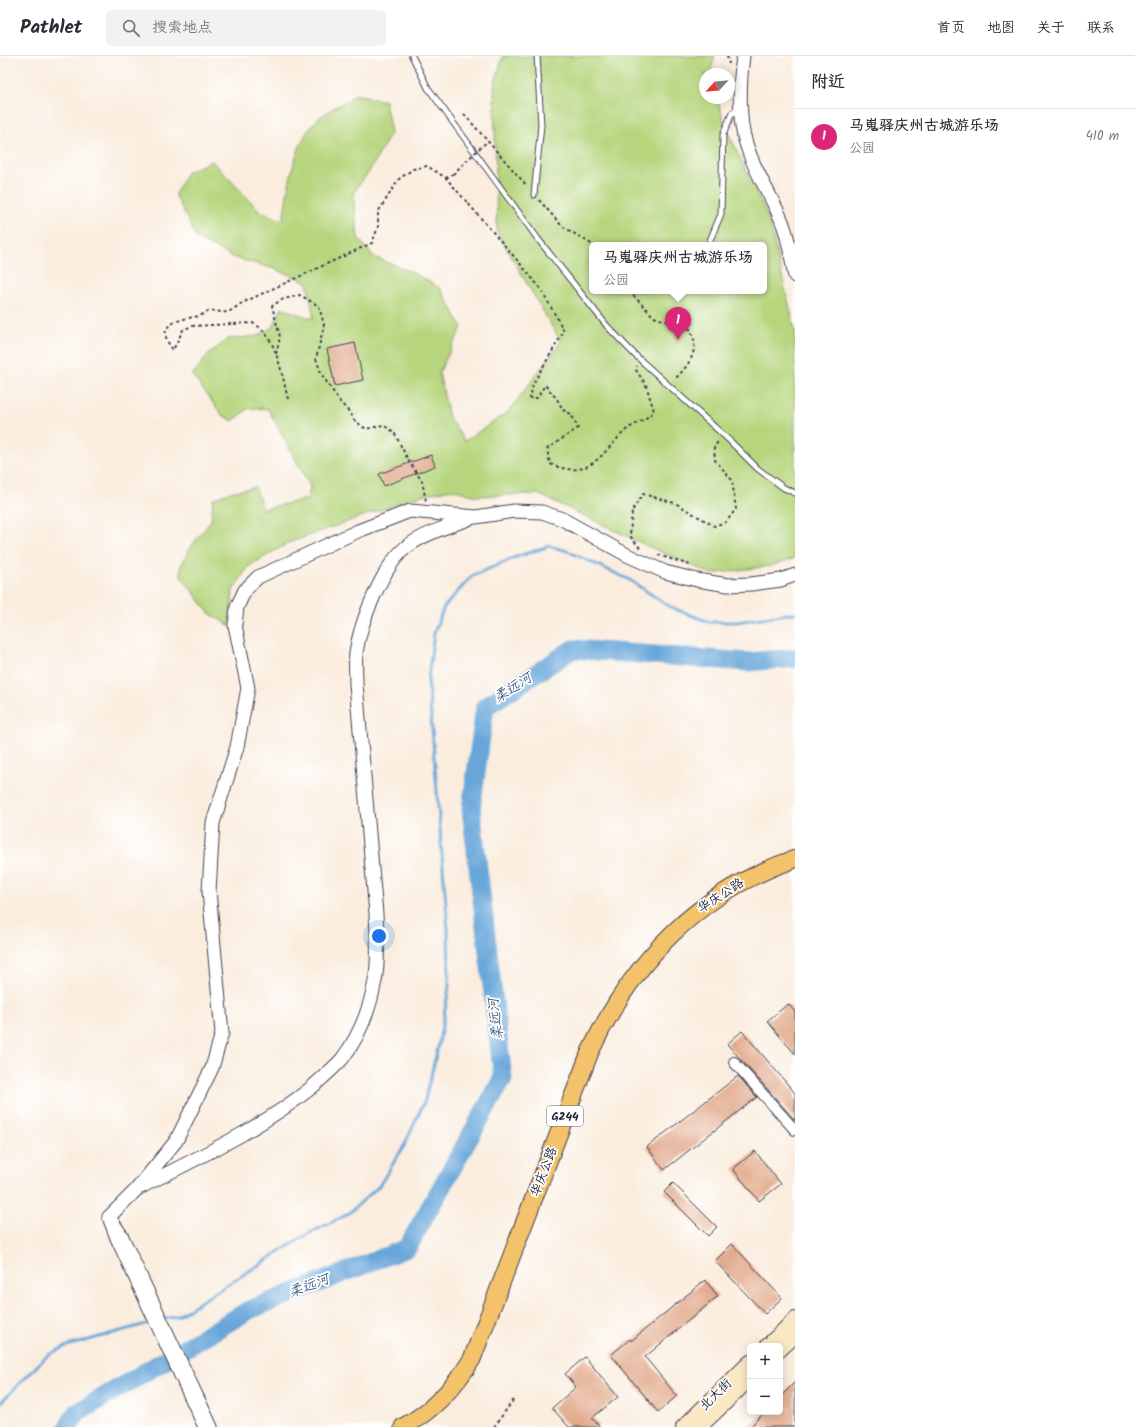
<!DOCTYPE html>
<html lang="zh">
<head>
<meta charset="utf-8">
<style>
  body { margin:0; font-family:Kalam,"LXGW WenKai TC",sans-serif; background:#f2f2f3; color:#2b2b33 }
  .controls { position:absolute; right:12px; bottom:12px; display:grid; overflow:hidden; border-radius:6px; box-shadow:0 2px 10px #0003 }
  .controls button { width:36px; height:36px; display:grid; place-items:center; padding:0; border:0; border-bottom:1px solid #e1e1e2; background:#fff; color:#2b2b33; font:20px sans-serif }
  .compass { position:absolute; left:699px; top:12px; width:36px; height:36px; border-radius:50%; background:#fff; box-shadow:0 2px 10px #0003; rotate:244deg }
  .you { position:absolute; left:379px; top:880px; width:14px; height:14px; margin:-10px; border:3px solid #fff; border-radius:50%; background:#1a73e8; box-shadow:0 0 0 6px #1a73e833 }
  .badge { display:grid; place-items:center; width:26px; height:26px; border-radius:50%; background:#db2777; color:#fff; font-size:13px; font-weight:700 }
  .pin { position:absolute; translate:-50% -33px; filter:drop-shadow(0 1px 2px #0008) }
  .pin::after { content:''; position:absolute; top:21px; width:14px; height:12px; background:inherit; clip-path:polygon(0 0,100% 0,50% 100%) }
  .popup { position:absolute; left:589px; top:186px; width:178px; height:52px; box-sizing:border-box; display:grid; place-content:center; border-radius:6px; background:#fff; filter:drop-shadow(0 1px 3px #0005); font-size:13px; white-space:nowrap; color:#7c7c81 }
  .popup b { font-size:15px; color:#2b2b33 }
  .popup::after { content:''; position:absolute; left:50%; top:100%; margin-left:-8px; border:8px solid transparent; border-top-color:#fff }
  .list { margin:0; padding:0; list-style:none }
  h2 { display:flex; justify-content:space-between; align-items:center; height:52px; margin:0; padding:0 16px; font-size:17px }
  h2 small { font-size:13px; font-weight:400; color:#7c7c81 }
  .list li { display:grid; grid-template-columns:26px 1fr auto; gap:12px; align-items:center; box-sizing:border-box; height:56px; padding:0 16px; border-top:1px solid #e1e1e2 }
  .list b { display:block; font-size:15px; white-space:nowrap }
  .list p { margin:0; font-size:13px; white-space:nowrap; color:#7c7c81 }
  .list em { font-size:13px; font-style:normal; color:#7c7c81 }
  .icon { flex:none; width:22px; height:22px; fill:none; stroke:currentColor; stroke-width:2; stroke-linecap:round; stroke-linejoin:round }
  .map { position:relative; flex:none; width:795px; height:1371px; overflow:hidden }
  header { display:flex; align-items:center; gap:24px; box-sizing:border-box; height:56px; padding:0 20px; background:#fff; border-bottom:1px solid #e1e1e2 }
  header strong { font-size:19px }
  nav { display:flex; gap:22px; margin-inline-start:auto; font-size:14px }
  .search { width:280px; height:36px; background:#f2f2f3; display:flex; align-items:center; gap:10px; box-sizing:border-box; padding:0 14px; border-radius:6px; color:#7c7c81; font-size:15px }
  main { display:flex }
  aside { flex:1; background:#fff }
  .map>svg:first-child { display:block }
  .green { fill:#b6d57d; stroke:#6c7c5c; fill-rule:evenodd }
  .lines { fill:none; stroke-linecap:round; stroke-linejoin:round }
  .stream { stroke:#67a6d9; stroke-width:3 }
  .river { stroke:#67a6d9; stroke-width:19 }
  .building { fill:#e2aa8c }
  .service-casing { stroke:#424053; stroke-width:7 }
  .minor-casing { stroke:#424053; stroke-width:12 }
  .tertiary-casing { stroke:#424053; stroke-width:15 }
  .secondary-casing { stroke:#424053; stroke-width:16 }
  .trunk-casing { stroke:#424053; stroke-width:19 }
  .path { stroke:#424053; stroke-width:2; stroke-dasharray:3 3; stroke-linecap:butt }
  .service { stroke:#fff; stroke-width:5 }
  .minor { stroke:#fff; stroke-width:10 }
  .tertiary { stroke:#fff; stroke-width:13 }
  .secondary { stroke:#fae7c3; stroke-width:14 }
  .trunk { stroke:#f3c26a; stroke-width:17 }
  .path-bridge { stroke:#424053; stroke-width:2; stroke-dasharray:3 3; stroke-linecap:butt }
  .labels { text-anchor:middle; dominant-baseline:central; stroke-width:3.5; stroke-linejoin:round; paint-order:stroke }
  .shield { fill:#fff; stroke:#646476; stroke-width:1 }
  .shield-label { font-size:12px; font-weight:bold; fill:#22223b }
  .street-label { font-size:13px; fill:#22223b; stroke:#fff }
  .water-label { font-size:14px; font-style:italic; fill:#415d82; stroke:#fff }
</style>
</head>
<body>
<header>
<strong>Pathlet</strong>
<div class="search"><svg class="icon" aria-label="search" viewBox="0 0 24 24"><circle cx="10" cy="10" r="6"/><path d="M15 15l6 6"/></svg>搜索地点</div>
<nav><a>首页</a><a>地图</a><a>关于</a><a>联系</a></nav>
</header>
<main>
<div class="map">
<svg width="795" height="1371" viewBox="0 0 795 1371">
  <rect width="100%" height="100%" fill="#fff"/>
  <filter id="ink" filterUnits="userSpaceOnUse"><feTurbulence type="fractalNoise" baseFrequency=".025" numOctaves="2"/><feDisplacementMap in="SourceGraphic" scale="8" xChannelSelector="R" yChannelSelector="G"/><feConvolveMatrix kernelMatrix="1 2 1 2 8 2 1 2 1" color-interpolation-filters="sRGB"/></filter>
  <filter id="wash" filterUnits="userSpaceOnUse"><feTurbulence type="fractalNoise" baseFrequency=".012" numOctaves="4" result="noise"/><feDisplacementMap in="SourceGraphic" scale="16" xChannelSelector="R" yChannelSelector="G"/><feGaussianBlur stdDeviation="0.9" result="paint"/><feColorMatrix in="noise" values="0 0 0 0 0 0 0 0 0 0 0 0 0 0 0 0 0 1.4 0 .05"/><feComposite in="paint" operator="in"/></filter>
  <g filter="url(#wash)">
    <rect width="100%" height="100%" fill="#faedde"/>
    <path class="green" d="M503,0H715L710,18H705V42H717L726,72L768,161L795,274V502L770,510L711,518L656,494L538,438L477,440L452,433L422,439L288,487L249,510L233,534L230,570L209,557L181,520V510L190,492L211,465L213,443L230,436L255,431L263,453L308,443L310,430L268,353L249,352L233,365L222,359L192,319L208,299L228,283L257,280L273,271L282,252L307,261L314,262L307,226L272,212L235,202L197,183L175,138L187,116L212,105L261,156L283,164C288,133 293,89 315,66C326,55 343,47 356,38L385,45L391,77L369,116L353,137L358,182L374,201L412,216L440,232L462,271L439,317L449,361L465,385L508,356L561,286L497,176L494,30ZM592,189H764V235H592Z"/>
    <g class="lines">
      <g class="stream">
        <polyline points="164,1263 178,1260 306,1179 348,1158 379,1130 404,1090 425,1044 439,987 449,931 448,874 428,623 434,577 444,551 472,520 516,501 549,490 567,495 628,523 670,551 709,566 737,566 795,557"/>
        <polyline points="0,1347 48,1299 67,1290 153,1266"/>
      </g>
      <polyline class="river" points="68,1371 77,1357 249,1254 407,1192 503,1022 471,753 485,651 573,593 748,606 795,602"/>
    </g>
    <g id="blocks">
      <g class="building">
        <polygon points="355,287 363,324 335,330 327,293"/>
        <polygon points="431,399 435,410 384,430 379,418"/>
        <polygon points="788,948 795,956 795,998 767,965"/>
        <polygon points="742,975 795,1037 795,1064 727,988"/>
        <polygon points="738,1020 757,1041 664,1114 647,1091"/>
        <polygon points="755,1095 781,1128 759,1145 733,1113"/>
        <polygon points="673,1127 717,1171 708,1180 664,1136"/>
        <polygon points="732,1188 782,1242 765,1258 715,1205"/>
        <polygon points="705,1224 718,1240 645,1301 677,1340 658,1356 611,1299 630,1283 631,1285"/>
        <polygon points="585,1301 618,1341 592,1362 600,1371 569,1371 552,1352 576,1331 565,1318"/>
        <polygon points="795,1326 795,1371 750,1371 765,1356 780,1356 780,1341"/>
      </g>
    </g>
  </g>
  <g filter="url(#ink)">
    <use href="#blocks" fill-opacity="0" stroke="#424053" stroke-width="1"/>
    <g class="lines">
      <defs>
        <g id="service">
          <polyline points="412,0 428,32 538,183 607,270 635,299 729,384 758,413 784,432 795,437"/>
          <polyline points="534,139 541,69 537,0"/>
          <polyline points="708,189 721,158 723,79 732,57 740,53"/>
        </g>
        <polyline id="minor" points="734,1006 795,1074"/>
        <g id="tertiary">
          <path d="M743,0C740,24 739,47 742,70C747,104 768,133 781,163C789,181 791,201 795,220"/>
          <path d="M141,1131C199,1101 260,1073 311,1032C321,1023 333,1013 342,1003C359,981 370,952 375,925C379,903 377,880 376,858L356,628C356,618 355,607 356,597C360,567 384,506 409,489C428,476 450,470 471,462"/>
          <polyline points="109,1161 136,1134 176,1085 212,1012 222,977 209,835 213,767 237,691 248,632 235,569 237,551 245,534 258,521 358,475 410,455 476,461 514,455 542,456 562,463 627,499 665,516 697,524 728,529 751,528 781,524 795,519"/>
          <polyline points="205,1371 117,1182 109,1161 121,1179 211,1371"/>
        </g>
        <g id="secondary">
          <polyline points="767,1290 795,1263"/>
          <polyline points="780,1294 795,1280"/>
          <polyline points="683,1371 750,1306"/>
          <polyline points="700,1371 750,1323"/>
        </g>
        <path id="trunk" d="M403,1371C433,1355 454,1332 472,1303L590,996C632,906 699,835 795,803"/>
      </defs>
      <use href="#service" class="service-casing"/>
      <use href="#minor" class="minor-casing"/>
      <use href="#tertiary" class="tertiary-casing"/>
      <use href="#secondary" class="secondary-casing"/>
      <use href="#trunk" class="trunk-casing"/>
      <g class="path">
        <polyline points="727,0 729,8"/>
        <polyline points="464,58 527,130"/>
        <polyline points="483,89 488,86"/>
        <polyline points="446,122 453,118"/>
        <polyline points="539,144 562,170 593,189"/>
        <path d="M629,235L654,261L690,273C701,294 689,309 674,324"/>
        <polyline points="276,298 280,281 272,250 281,244 300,239 319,250 324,269 316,303 322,319 340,346 351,358 354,364 366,373 383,369 394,376 408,404 422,425 426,445"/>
        <path d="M288,343C282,320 276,276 252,267L192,270L183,274L173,294C153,268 177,264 199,260C203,259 206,255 210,255C215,254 221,257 226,256C231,256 237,250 242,247L372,187L378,171V156L399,123L413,113L427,110L446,122L518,205L541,233L564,275L533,328L530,342H537L545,329L557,343L563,354L571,358L578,372L547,393L550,408C591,425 599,399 626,374C635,367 645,365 654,355L646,329L636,314L637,310"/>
        <polyline points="640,492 630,480 632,455 643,438 675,447 714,470 726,466 736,453 732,424 715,404 714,392 719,384"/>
        <polyline points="658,499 690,509"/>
        <polyline points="494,1371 514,1343"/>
      </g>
      <use href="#service" class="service"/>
      <use href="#minor" class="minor"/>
      <use href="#tertiary" class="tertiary"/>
      <use href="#secondary" class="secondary"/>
      <use href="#trunk" class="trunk"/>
      <polyline class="path-bridge" points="453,118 483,89"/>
    </g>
  </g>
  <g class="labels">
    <rect class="shield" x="547" y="1050" width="36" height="20" rx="3"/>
    <g class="shield-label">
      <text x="565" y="1060">G244</text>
    </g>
    <g class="street-label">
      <text transform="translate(721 840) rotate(-33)">华庆公路</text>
      <text transform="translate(544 1116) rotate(-69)">华庆公路</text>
      <text transform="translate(716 1339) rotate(-44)">北大街</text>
    </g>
    <g class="water-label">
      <text transform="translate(513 632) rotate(-33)">柔远河</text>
      <text transform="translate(496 963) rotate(-97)">柔远河</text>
      <text transform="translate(309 1230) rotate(-21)">柔远河</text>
    </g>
  </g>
</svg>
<div class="controls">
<button>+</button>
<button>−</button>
</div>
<svg class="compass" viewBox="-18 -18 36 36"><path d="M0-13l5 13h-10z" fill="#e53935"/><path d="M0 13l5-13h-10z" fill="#7c7c81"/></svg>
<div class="you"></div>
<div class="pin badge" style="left:678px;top:284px">1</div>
<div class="popup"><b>马嵬驿庆州古城游乐场</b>公园</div>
</div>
<aside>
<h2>附近<small></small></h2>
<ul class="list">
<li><span class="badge">1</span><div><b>马嵬驿庆州古城游乐场</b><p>公园</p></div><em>410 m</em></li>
</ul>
</aside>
</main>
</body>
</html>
